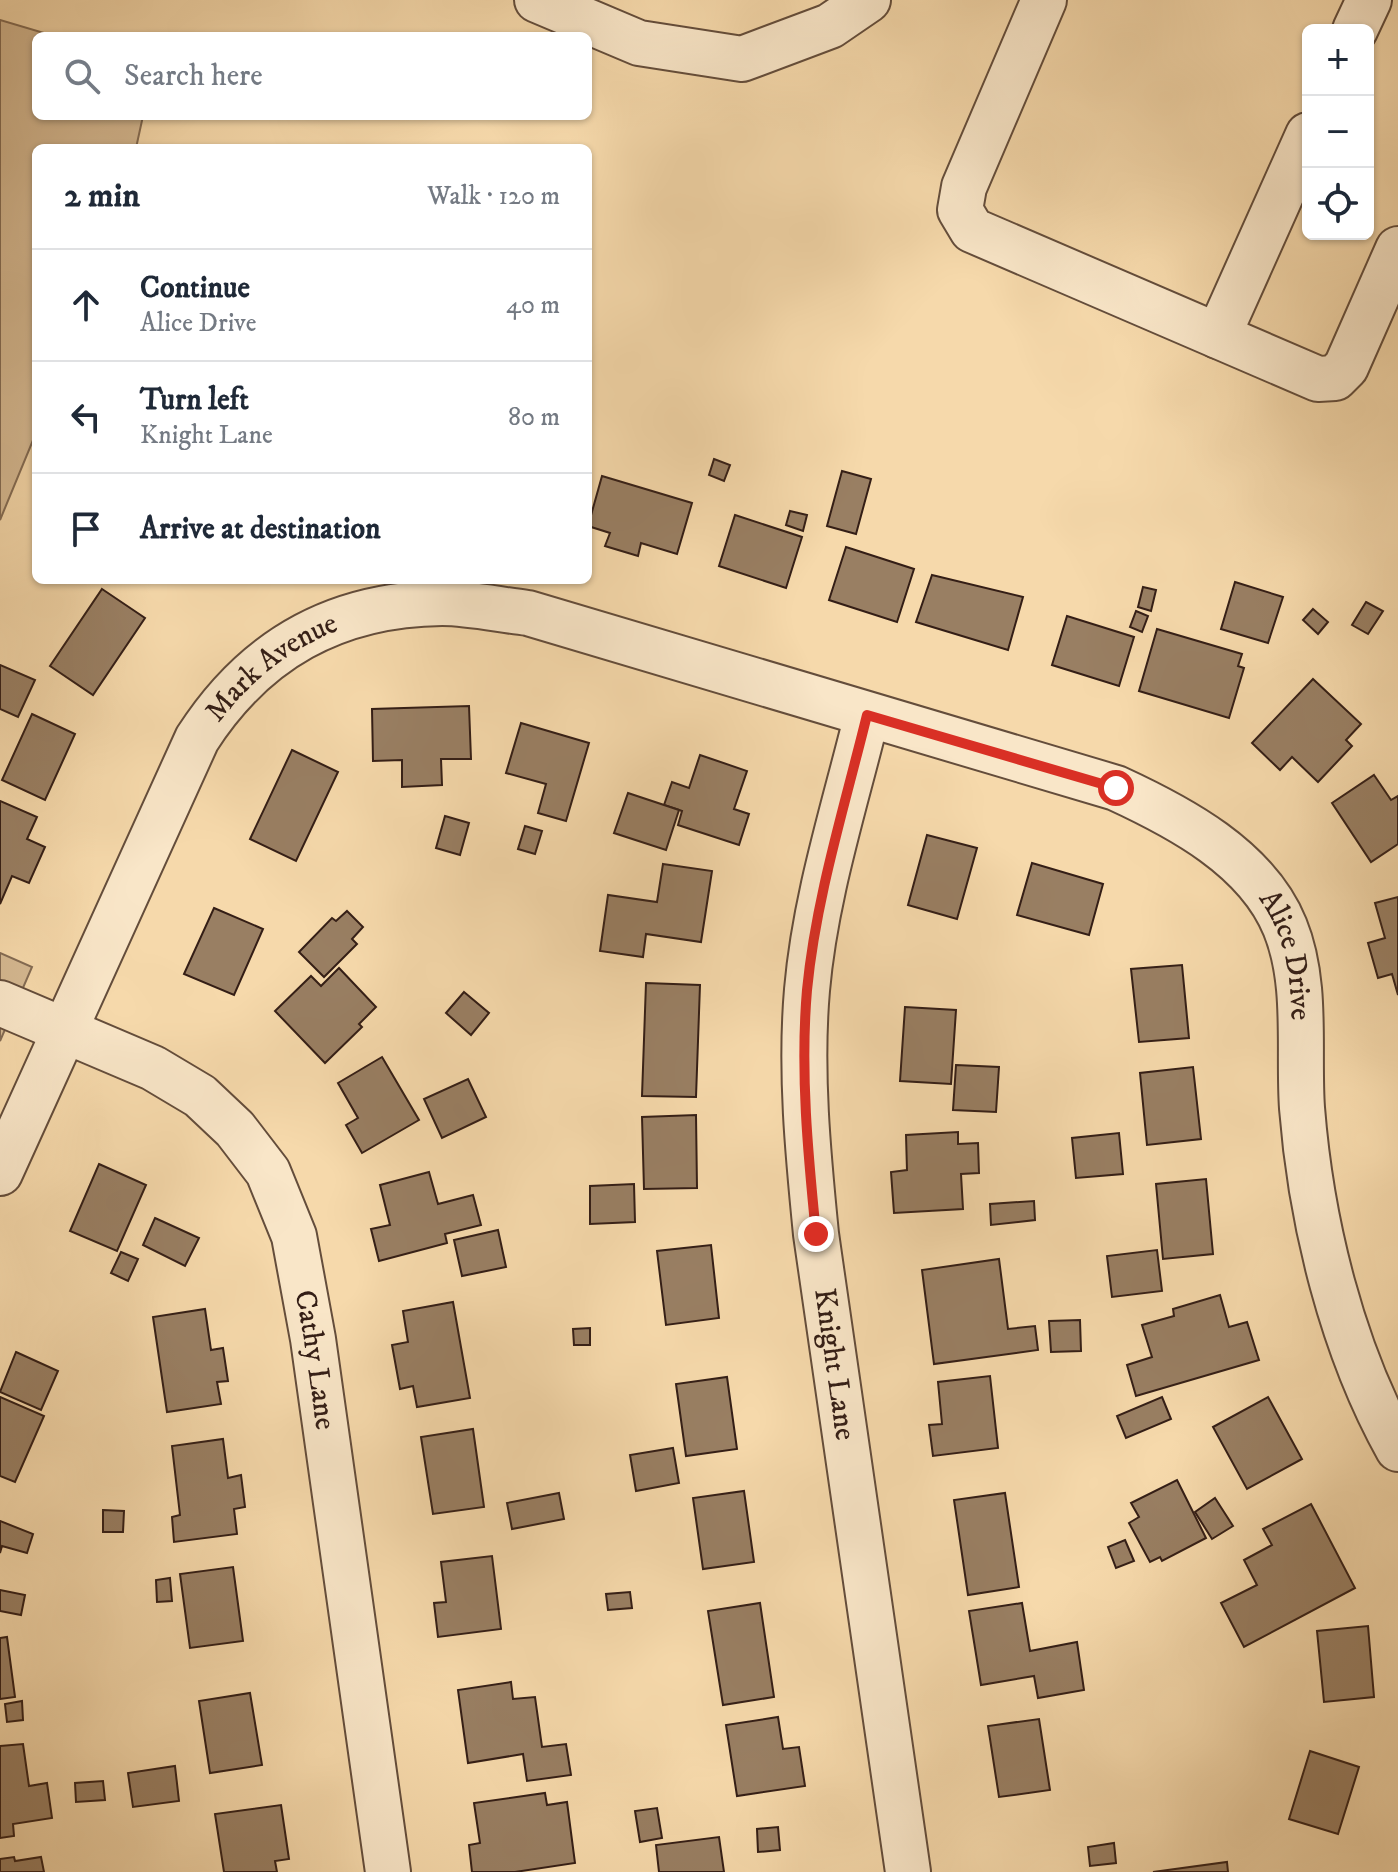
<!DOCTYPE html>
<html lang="en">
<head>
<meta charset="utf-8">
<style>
  body { margin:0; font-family:"IM FELL DW Pica",serif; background:#f6f6f7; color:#1f2937 }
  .controls { position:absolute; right:24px; top:24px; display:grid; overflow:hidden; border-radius:12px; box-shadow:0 2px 6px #0004 }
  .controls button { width:72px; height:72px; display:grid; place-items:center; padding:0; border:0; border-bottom:2px solid #e0e1e3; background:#fff; color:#1f2937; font:40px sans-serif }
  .stop { position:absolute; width:24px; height:24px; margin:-18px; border:6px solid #d93025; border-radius:50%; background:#fff }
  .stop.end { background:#d93025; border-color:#fff; box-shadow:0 2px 8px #0008 }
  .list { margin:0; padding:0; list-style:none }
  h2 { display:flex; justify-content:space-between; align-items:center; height:104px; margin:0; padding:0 32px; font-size:34px }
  h2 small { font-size:26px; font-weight:400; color:#747a83 }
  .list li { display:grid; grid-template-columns:52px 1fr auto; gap:24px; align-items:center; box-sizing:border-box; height:112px; padding:0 32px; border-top:2px solid #e0e1e3 }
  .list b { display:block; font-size:30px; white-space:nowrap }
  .list p { margin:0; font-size:26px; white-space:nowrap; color:#747a83 }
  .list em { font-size:26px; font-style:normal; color:#747a83 }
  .icon { flex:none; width:44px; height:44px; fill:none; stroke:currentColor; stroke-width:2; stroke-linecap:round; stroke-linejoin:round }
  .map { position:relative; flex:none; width:1398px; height:1872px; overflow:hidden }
  .search { position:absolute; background:#fff; box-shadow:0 2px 6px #0004; left:32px; top:32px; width:560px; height:88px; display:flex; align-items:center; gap:20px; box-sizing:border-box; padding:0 28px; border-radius:12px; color:#747a83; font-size:30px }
  .panel { position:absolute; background:#fff; box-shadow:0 2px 6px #0004; left:32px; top:144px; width:560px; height:440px; border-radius:12px }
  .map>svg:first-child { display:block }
  .green { fill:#d5b992; stroke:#846c54; stroke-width:2 }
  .building { fill:#997f63; stroke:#341e16; stroke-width:2 }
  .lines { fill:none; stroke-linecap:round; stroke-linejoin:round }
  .minor-casing { stroke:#644d3b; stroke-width:48 }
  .minor { stroke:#f9e6c8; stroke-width:44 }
  .route { stroke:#d93025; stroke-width:10 }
  .labels { text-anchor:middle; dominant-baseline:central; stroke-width:6; stroke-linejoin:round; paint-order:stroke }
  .street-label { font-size:30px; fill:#341e16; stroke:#f9e6c8 }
</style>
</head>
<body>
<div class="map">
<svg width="1398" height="1872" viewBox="0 0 1398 1872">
  <rect width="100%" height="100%" fill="#f6d9ab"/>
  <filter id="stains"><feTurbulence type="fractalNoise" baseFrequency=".0025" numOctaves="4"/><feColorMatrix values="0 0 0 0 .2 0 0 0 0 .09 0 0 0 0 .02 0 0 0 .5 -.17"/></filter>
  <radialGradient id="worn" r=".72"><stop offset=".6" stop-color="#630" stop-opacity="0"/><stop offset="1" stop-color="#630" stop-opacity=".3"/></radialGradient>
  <g class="green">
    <polygon points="0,20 54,36 36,36 36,116 143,116 136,148 36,148 36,433 0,520"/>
    <polygon points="0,953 32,967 0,1041"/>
  </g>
  <g class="building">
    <polygon points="714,459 730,465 724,481 709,475"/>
    <polygon points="842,471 871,479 856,534 827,526"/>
    <polygon points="602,476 692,503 677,554 641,543 638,556 605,546 610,533 588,526"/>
    <polygon points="790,511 807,515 803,531 786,525"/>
    <polygon points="735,515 802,537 786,588 719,566"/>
    <polygon points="846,547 914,569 897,622 829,600"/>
    <polygon points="932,575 1023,597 1008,650 916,622"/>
    <polygon points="1235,582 1283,597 1268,643 1221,629"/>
    <polygon points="1143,587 1156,590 1151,611 1138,607"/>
    <polygon points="102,589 145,618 93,695 50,666"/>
    <polygon points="1366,602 1383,611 1368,634 1352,625"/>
    <polygon points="1313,609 1328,622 1318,634 1303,620"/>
    <polygon points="1136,611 1148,616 1142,632 1130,627"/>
    <polygon points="1067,616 1134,637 1119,686 1052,665"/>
    <polygon points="1157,629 1242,654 1238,666 1244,668 1229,718 1139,691"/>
    <polygon points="0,665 35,680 18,717 0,709"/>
    <polygon points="1313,679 1361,724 1346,740 1352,746 1318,782 1292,757 1280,770 1252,743"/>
    <polygon points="469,706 471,759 441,759 442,785 402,787 402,760 373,761 372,709"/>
    <polygon points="32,714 75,734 45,800 2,780"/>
    <polygon points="521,723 589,743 566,821 538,813 546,784 506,773"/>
    <polygon points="292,750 338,772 296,861 250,839"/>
    <polygon points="700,755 747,771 734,809 749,814 739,845 678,825 682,811 664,805 672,782 689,788"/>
    <polygon points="1374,775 1391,800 1398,796 1398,844 1371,862 1332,803"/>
    <polygon points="628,793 679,810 666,850 614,833"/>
    <polygon points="0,801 37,817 27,839 45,847 29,883 12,876 0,904"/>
    <polygon points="445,816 469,823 460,855 436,848"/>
    <polygon points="525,826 542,831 535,854 518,849"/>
    <polygon points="927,835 977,848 957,919 908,905"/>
    <polygon points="1032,863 1103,884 1089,935 1017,915"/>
    <polygon points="663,864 712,871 701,942 646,934 643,957 600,951 608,895 657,902"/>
    <polygon points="1398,897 1398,995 1392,974 1378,978 1368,943 1385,938 1375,903"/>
    <polygon points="214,908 263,929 234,995 184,974"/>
    <polygon points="347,911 363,927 352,939 357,944 324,977 299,952 332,918 336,921"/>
    <polygon points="1182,965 1189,1038 1139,1042 1131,969"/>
    <polygon points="339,968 376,1007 359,1024 362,1027 325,1063 275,1011 311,976 321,986"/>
    <polygon points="646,983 700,985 696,1097 642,1096"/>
    <polygon points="464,992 489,1013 471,1035 446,1013"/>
    <polygon points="905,1007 956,1010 951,1084 900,1081"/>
    <polygon points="382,1057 419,1120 362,1153 346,1125 358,1118 338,1083"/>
    <polygon points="956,1065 999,1067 996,1112 953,1110"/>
    <polygon points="1193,1067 1201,1139 1147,1145 1140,1073"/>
    <polygon points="468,1079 486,1117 442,1138 424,1099"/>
    <polygon points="696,1115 697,1188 644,1189 642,1117"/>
    <polygon points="958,1132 958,1144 978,1143 979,1173 961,1174 963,1209 894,1213 891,1172 907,1170 906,1135"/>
    <polygon points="1119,1133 1123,1174 1076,1178 1072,1138"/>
    <polygon points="99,1164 146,1185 117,1251 70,1231"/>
    <polygon points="429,1172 438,1204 473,1195 481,1225 445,1234 447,1243 379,1261 371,1229 390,1225 380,1185"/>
    <polygon points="1206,1179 1213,1254 1163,1259 1156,1184"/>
    <polygon points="634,1184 635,1222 590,1224 590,1186"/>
    <polygon points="1034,1201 1035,1220 991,1225 990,1204"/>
    <polygon points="155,1218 199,1238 185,1266 143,1245"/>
    <polygon points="498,1230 506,1267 462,1276 454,1240"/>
    <polygon points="711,1245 719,1318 666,1325 657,1251"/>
    <polygon points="1157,1250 1162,1291 1112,1297 1107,1256"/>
    <polygon points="121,1252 138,1259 128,1281 111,1273"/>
    <polygon points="999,1259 1008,1329 1035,1326 1038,1350 934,1364 922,1270"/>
    <polygon points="1220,1295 1229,1327 1247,1322 1259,1360 1136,1396 1127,1365 1152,1357 1142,1325 1174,1316 1173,1309"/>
    <polygon points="453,1302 470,1398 417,1407 413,1386 400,1389 392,1345 408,1342 403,1311"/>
    <polygon points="205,1309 211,1350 223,1348 228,1381 217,1382 221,1404 167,1412 153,1317"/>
    <polygon points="1080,1320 1081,1351 1051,1352 1049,1321"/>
    <polygon points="590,1328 590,1345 574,1345 573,1329"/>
    <polygon points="16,1352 58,1371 41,1410 0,1392"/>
    <polygon points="990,1376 998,1448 933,1456 929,1425 942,1424 938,1382"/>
    <polygon points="727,1377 737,1449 686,1456 676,1384"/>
    <polygon points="0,1397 44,1416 15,1482 0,1476"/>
    <polygon points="1162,1397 1171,1419 1126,1438 1117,1416"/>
    <polygon points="1268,1397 1302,1459 1247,1489 1213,1427"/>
    <polygon points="473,1429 484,1507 433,1514 421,1437"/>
    <polygon points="223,1439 228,1478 241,1475 245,1507 234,1509 237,1534 174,1542 172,1517 180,1515 172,1446"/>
    <polygon points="673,1448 679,1483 636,1491 630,1455"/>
    <polygon points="1177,1480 1206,1538 1162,1561 1160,1557 1150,1562 1129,1523 1139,1517 1131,1503"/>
    <polygon points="744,1491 754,1562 703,1569 693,1498"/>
    <polygon points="559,1493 564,1519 512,1529 507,1503"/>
    <polygon points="1005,1493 1019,1587 968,1595 954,1500"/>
    <polygon points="1215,1498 1233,1526 1212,1539 1195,1512"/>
    <polygon points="1311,1504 1355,1588 1244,1647 1221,1603 1257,1585 1244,1560 1272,1545 1263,1529"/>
    <polygon points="103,1510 124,1511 123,1532 103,1532"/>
    <polygon points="0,1521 33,1534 27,1553 2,1546 0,1553"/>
    <polygon points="1125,1540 1134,1561 1116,1568 1108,1547"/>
    <polygon points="492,1556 501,1629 438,1637 434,1603 446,1602 441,1562"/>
    <polygon points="233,1567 243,1641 190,1648 180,1574"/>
    <polygon points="170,1578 172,1601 157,1602 156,1580"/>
    <polygon points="0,1590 25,1595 21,1615 0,1611"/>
    <polygon points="630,1592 632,1608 608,1610 606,1594"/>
    <polygon points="760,1603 774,1697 723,1705 708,1611"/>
    <polygon points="1022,1603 1030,1651 1077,1642 1084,1690 1038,1698 1034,1676 981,1685 969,1611"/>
    <polygon points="1368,1626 1374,1697 1324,1702 1317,1631"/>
    <polygon points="7,1637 15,1697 0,1699 0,1638"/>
    <polygon points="511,1682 513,1699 535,1697 542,1747 566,1744 571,1775 527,1781 523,1754 468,1763 458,1690"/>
    <polygon points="250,1693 262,1765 210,1773 199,1701"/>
    <polygon points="22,1701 23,1720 7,1722 5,1704"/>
    <polygon points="778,1717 783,1749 799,1747 805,1786 737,1796 726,1725"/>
    <polygon points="1039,1719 1050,1790 999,1797 988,1726"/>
    <polygon points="23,1744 29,1786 47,1783 52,1818 13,1824 14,1836 0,1838 0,1746"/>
    <polygon points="1310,1751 1359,1767 1338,1834 1289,1819"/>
    <polygon points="175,1766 179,1801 133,1807 128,1773"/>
    <polygon points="103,1781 105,1800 76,1802 75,1783"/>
    <polygon points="545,1793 547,1805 567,1802 575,1863 515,1872 472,1872 469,1845 480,1843 474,1803"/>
    <polygon points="281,1805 289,1859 275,1861 277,1872 224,1872 215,1814"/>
    <polygon points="657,1808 662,1838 640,1842 635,1811"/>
    <polygon points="778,1827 780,1850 758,1852 757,1829"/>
    <polygon points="719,1837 724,1872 659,1872 656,1845"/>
    <polygon points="1114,1843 1116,1863 1090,1866 1088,1847"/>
    <polygon points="14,1857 15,1861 41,1857 44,1872 0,1872 0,1859"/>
    <polygon points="1227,1862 1228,1872 1153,1872"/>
  </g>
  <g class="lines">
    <defs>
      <g id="minor">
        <polyline points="537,0 639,43 742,59 830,26 868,0"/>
        <polyline points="1044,0 964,187 960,210 972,230 1318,379 1335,378 1346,367 1398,249"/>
        <polyline points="1355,30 1369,0"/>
        <polyline points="1218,336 1308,135"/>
        <path id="s1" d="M867,715C845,805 815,897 807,990C800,1071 808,1154 816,1234L908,1872"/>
        <path id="s2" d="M0,1003L153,1068L200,1096L235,1129L268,1172L294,1236L313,1339L388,1872"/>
        <path id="s3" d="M0,1173L197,739C255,649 336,604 442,603C470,603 500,610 528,613L1116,788C1179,817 1257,858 1285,927C1308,983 1298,1050 1302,1108C1311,1222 1342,1349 1398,1449"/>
      </g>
    </defs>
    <use href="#minor" class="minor-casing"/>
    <use href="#minor" class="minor"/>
  </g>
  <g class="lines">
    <path class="route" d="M816,1234C808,1154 800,1071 807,990C816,897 845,805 867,715L1116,788"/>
  </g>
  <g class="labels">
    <g class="street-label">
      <text stroke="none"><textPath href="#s3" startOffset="582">Mark Avenue</textPath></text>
      <text stroke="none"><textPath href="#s3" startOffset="1722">Alice Drive</textPath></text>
      <text stroke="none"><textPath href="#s2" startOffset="518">Cathy Lane</textPath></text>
      <text stroke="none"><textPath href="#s1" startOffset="658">Knight Lane</textPath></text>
    </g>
  </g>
  <rect width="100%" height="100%" filter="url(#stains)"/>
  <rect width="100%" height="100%" fill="url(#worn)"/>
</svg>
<div class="controls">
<button>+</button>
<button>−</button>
<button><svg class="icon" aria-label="locate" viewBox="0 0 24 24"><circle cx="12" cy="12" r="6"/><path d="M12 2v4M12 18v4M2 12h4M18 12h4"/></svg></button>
</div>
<div class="stop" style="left:1116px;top:788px"></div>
<div class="stop end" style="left:816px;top:1234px"></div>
<div class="search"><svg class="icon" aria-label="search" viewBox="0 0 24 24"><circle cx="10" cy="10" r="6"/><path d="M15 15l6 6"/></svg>Search here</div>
<section class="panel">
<h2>2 min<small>Walk · 120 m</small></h2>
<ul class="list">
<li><svg class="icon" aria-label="ahead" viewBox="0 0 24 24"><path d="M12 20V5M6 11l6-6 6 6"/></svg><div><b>Continue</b><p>Alice Drive</p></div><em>40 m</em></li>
<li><svg class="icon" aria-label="left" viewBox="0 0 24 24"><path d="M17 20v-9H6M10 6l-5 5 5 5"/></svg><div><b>Turn left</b><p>Knight Lane</p></div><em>80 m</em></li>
<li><svg class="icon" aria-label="arrive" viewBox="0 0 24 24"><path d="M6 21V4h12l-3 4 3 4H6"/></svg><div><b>Arrive at destination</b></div></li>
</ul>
</section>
</div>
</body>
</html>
